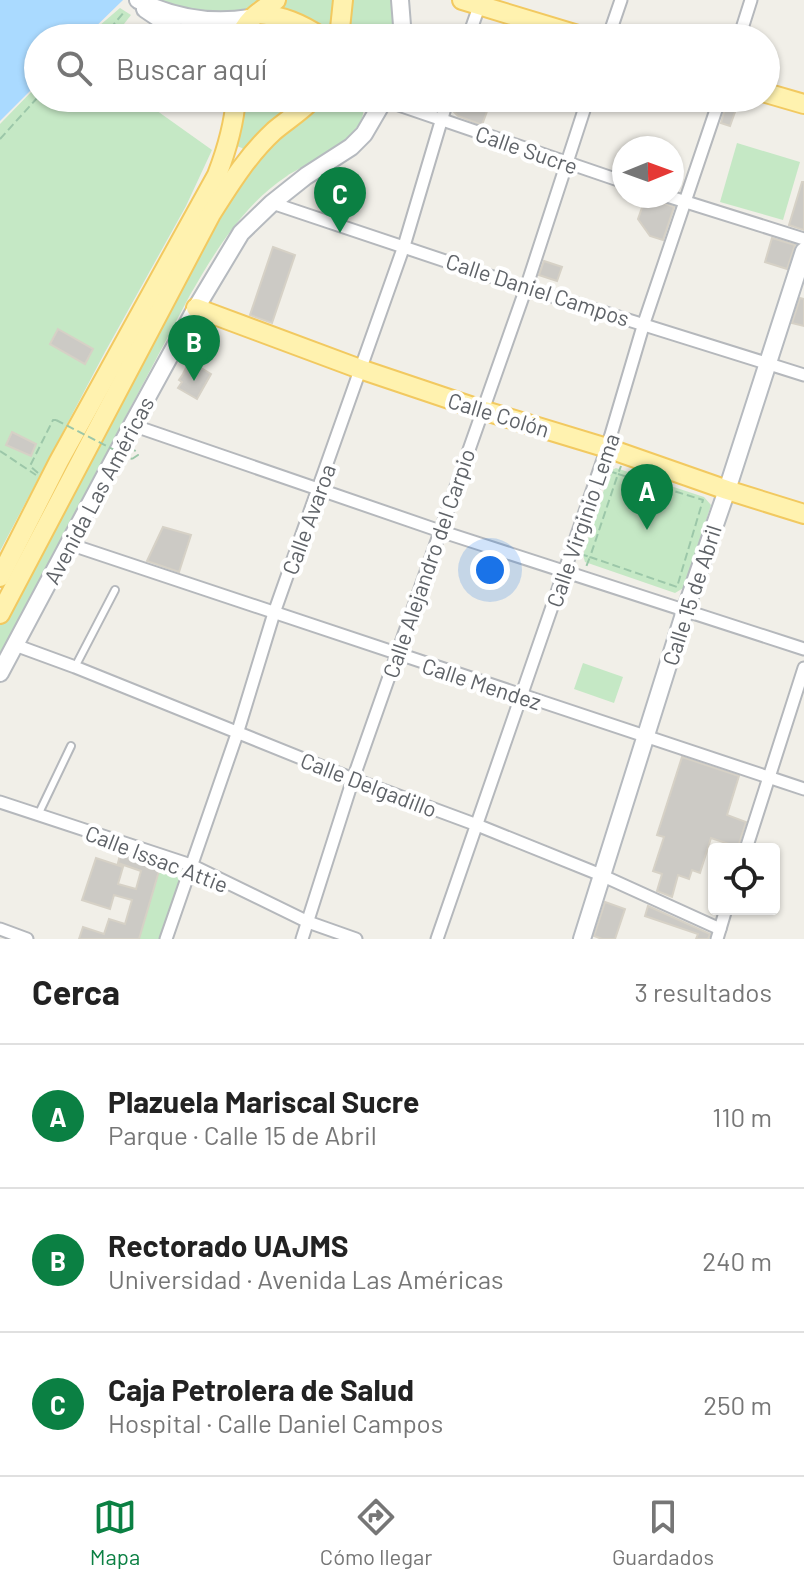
<!DOCTYPE html>
<html lang="es">
<head>
<meta charset="utf-8">
<style>
  body { margin:0; font-family:Barlow,sans-serif; background:#f2f2f2; color:#222 }
  .controls { position:absolute; right:24px; bottom:24px; display:grid; overflow:hidden; border-radius:8px; box-shadow:0 2px 6px #0004 }
  .controls button { width:72px; height:72px; display:grid; place-items:center; padding:0; border:0; border-bottom:2px solid #e0e0e0; background:#fff; color:#222; font:40px sans-serif }
  .compass { position:absolute; left:612px; top:136px; width:72px; height:72px; border-radius:50%; background:#fff; box-shadow:0 2px 6px #0004; rotate:89deg }
  .you { position:absolute; left:490px; top:570px; width:28px; height:28px; margin:-20px; border:6px solid #fff; border-radius:50%; background:#1a73e8; box-shadow:0 0 0 12px #1a73e833 }
  .badge { display:grid; place-items:center; width:52px; height:52px; border-radius:50%; background:#0b8043; color:#fff; font-size:26px; font-weight:700 }
  .pin { position:absolute; translate:-50% -66px; filter:drop-shadow(0 2px 4px #0008) }
  .pin::after { content:''; position:absolute; top:42px; width:28px; height:24px; background:inherit; clip-path:polygon(0 0,100% 0,50% 100%) }
  .list { margin:0; padding:0; list-style:none }
  h2 { display:flex; justify-content:space-between; align-items:center; height:104px; margin:0; padding:0 32px; font-size:34px }
  h2 small { font-size:26px; font-weight:400; color:#767676 }
  .list li { display:grid; grid-template-columns:52px 1fr auto; gap:24px; align-items:center; box-sizing:border-box; height:144px; padding:0 32px; border-top:2px solid #e0e0e0 }
  .list b { display:block; font-size:30px; white-space:nowrap }
  .list p { margin:0; font-size:26px; white-space:nowrap; color:#767676 }
  .list em { font-size:26px; font-style:normal; color:#767676 }
  .icon { flex:none; width:44px; height:44px; fill:none; stroke:currentColor; stroke-width:2; stroke-linecap:round; stroke-linejoin:round }
  .map { position:relative; flex:none; width:804px; height:939px; overflow:hidden }
  .search { position:absolute; background:#fff; box-shadow:0 2px 6px #0004; left:24px; right:24px; top:24px; height:88px; display:flex; align-items:center; gap:20px; box-sizing:border-box; padding:0 28px; border-radius:44px; color:#767676; font-size:30px }
  .sheet { height:536px; background:#fff }
  nav { display:flex; justify-content:space-around; align-items:center; box-sizing:border-box; height:112px; border-top:2px solid #e0e0e0; background:#fff; font-size:22px; color:#767676 }
  nav a { display:grid; justify-items:center; gap:4px }
  nav .on { color:#0b8043 }
  .map>svg:first-child { display:block }
  .green { fill:#c5e8c5 }
  .water { fill:#aadaff }
  .building { fill:#cccac5; stroke:#d6d1c6; stroke-width:2 }
  .lines { fill:none; stroke-linecap:round; stroke-linejoin:round }
  .lane-casing { stroke:#b5b8bc; stroke-width:10 }
  .street-casing { stroke:#b5b8bc; stroke-width:15 }
  .secondary-casing { stroke:#b6babf; stroke-width:20 }
  .primary-casing { stroke:#f2c960; stroke-width:22 }
  .path { stroke:#9cc7a9; stroke-width:2; stroke-dasharray:8 4; stroke-linecap:butt }
  .lane { stroke:#fff; stroke-width:6 }
  .street { stroke:#fff; stroke-width:11 }
  .secondary { stroke:#fff; stroke-width:16 }
  .primary { stroke:#fff2af; stroke-width:18 }
  .path-bridge { stroke:#9cc7a9; stroke-width:2; stroke-dasharray:8 4; stroke-linecap:butt }
  .labels { text-anchor:middle; dominant-baseline:central; stroke-width:8; stroke-linejoin:round; paint-order:stroke }
  .street-label { font-size:22px; fill:#5f6368; stroke:#fff }
</style>
</head>
<body>
<div class="map">
<svg width="804" height="939" viewBox="0 0 804 939">
  <rect width="100%" height="100%" fill="#f1efe8"/>
  <g class="green">
    <path d="M154,0H266C229,23 192,12 154,0Z"/>
    <polygon points="283,0 338,0 336,37 272,9"/>
    <polygon points="348,0 392,0 396,29 395,38 344,38"/>
    <polygon points="120,8 131,15 113,38 85,38"/>
    <polygon points="162,15 235,25 233,38 198,38"/>
    <polygon points="264,22 279,22 314,38 247,38 253,26"/>
    <polygon points="38,85 38,98 139,98 212,150 186,206 105,352 0,551 0,124"/>
    <polygon points="242,98 301,98 303,100 246,152 242,148 234,145"/>
    <path d="M332,100H346L363,104C370,136 309,162 287,176C243,205 216,250 190,295L0,654V623L210,224L257,154L320,102Z"/>
    <polygon points="737,143 800,162 783,220 720,202"/>
    <polygon points="616,468 704,497 711,505 685,587 675,593 585,562 583,555 610,471"/>
    <polygon points="583,663 623,677 614,703 574,689"/>
    <polygon points="164,856 188,866 165,939 137,939"/>
  </g>
  <polygon class="water" points="0,0 123,0 84,38 38,38 38,83 0,121"/>
  <g class="building">
    <polygon points="457,98 475,98 490,103 482,125 458,116 453,111"/>
    <polygon points="728,98 740,98 730,126 721,123"/>
    <polygon points="802,182 804,182 804,230 789,225"/>
    <polygon points="646,196 659,197 661,202 674,207 663,240 650,236 638,219"/>
    <polygon points="772,238 795,245 787,269 765,262"/>
    <polygon points="273,247 295,255 272,323 250,315"/>
    <polygon points="544,261 562,267 557,281 539,275"/>
    <polygon points="800,298 804,299 804,326 792,323"/>
    <polygon points="58,329 93,349 85,364 50,344"/>
    <polygon points="193,363 211,374 197,399 178,388 182,382 179,380 183,374 186,368 189,370"/>
    <polygon points="12,432 36,444 31,456 6,445"/>
    <polygon points="163,527 191,535 179,572 147,561"/>
    <polygon points="682,757 739,776 727,815 746,822 738,847 711,838 700,873 692,870 689,879 678,875 672,897 657,891 662,874 653,871 664,837 657,835"/>
    <polygon points="121,851 150,861 149,864 157,866 156,870 159,871 139,939 79,939 83,927 104,934 109,919 125,924 132,900 114,895 110,909 82,900 96,858 123,867 118,884 136,889 141,871 118,863"/>
    <polygon points="605,902 625,909 615,939 602,939 594,936"/>
    <polygon points="648,906 710,934 708,939 696,939 698,934 645,916"/>
  </g>
  <g class="lines">
    <defs>
      <g id="lane">
        <polyline points="75,667 115,590"/>
        <polyline points="38,815 71,746"/>
      </g>
      <g id="street">
        <polyline points="468,38 481,1"/>
        <polyline points="608,38 621,0"/>
        <polyline points="739,38 751,0"/>
        <polyline points="384,100 624,182"/>
        <polyline points="667,196 804,239"/>
        <polyline points="272,203 526,288 804,375"/>
        <polyline points="132,425 440,531 804,649"/>
        <polyline points="69,544 804,789"/>
        <polyline points="15,645 75,667 353,779 477,825 601,875 720,929"/>
        <polyline points="0,802 191,865 308,922 356,939"/>
        <polyline points="746,849 804,668"/>
        <polyline points="0,929 27,939"/>
        <polyline points="166,939 237,734 274,613 404,246 448,98"/>
        <polyline points="302,939 353,779 526,288 588,98"/>
        <polyline points="437,939 607,448 644,323 720,98"/>
        <polyline points="717,939 726,909"/>
      </g>
      <g id="secondary">
        <path d="M138,0C173,18 211,24 250,18"/>
        <polyline points="400,0 403,38"/>
        <polyline points="145,9 188,38"/>
        <polyline points="0,673 132,425 196,308 241,233 272,203 306,176 351,147 364,134 385,98"/>
        <polyline points="582,939 685,611 727,490 804,251"/>
      </g>
      <g id="primary">
        <polyline points="462,0 588,38"/>
        <path d="M257,14C282,15 302,24 323,38"/>
        <path d="M240,38C245,19 261,11 276,0"/>
        <polyline points="339,38 343,0"/>
        <polyline points="766,93 804,104"/>
        <polyline points="380,98 384,100"/>
        <polyline points="196,308 360,369 482,410 607,448 727,490 804,514"/>
        <path d="M0,577L59,461L217,175C227,149 234,125 236,98"/>
        <path d="M0,614L211,214C230,184 248,155 274,131C287,120 302,111 314,98"/>
      </g>
    </defs>
    <use href="#lane" class="lane-casing"/>
    <use href="#street" class="street-casing"/>
    <use href="#secondary" class="secondary-casing"/>
    <use href="#primary" class="primary-casing"/>
    <g class="path">
      <polyline points="102,38 125,11"/>
      <polyline points="0,139 38,97"/>
      <polyline points="0,451 36,475"/>
      <polyline points="132,459 138,455 137,452 134,450"/>
      <polyline points="609,471 618,474 621,466"/>
      <polyline points="38,473 30,466 53,420 56,420"/>
      <polygon points="618,474 703,500 677,587 590,557"/>
      <polyline points="580,554 590,557 586,567"/>
    </g>
    <use href="#lane" class="lane"/>
    <use href="#street" class="street"/>
    <use href="#secondary" class="secondary"/>
    <use href="#primary" class="primary"/>
    <polyline class="path-bridge" points="56,420 132,459"/>
  </g>
  <g class="labels">
    <g class="street-label">
      <text transform="translate(527 149) rotate(19)">Calle Sucre</text>
      <text transform="translate(538 289) rotate(18)">Calle Daniel Campos</text>
      <text transform="translate(499 414) rotate(17)">Calle Colón</text>
      <text transform="translate(98 490) rotate(-62)">Avenida Las Américas</text>
      <text transform="translate(308 519) rotate(-70)">Calle Avaroa</text>
      <text transform="translate(582 520) rotate(-71)">Calle Virginio Lema</text>
      <text transform="translate(428 563) rotate(-71)">Calle Alejandro del Carpio</text>
      <text transform="translate(691 595) rotate(-72)">Calle 15 de Abril</text>
      <text transform="translate(482 683) rotate(18)">Calle Mendez</text>
      <text transform="translate(369 784) rotate(21)">Calle Delgadillo</text>
      <text transform="translate(157 858) rotate(21)">Calle Issac Attie</text>
    </g>
  </g>
</svg>
<div class="controls">
<button><svg class="icon" aria-label="locate" viewBox="0 0 24 24"><circle cx="12" cy="12" r="6"/><path d="M12 2v4M12 18v4M2 12h4M18 12h4"/></svg></button>
</div>
<svg class="compass" viewBox="-18 -18 36 36"><path d="M0-13l5 13h-10z" fill="#e53935"/><path d="M0 13l5-13h-10z" fill="#767676"/></svg>
<div class="you"></div>
<div class="pin badge" style="left:647px;top:530px">A</div>
<div class="pin badge" style="left:194px;top:381px">B</div>
<div class="pin badge" style="left:340px;top:233px">C</div>
<div class="search"><svg class="icon" aria-label="search" viewBox="0 0 24 24"><circle cx="10" cy="10" r="6"/><path d="M15 15l6 6"/></svg>Buscar aquí</div>
</div>
<section class="sheet">
<h2>Cerca<small>3 resultados</small></h2>
<ul class="list">
<li><span class="badge">A</span><div><b>Plazuela Mariscal Sucre</b><p>Parque · Calle 15 de Abril</p></div><em>110 m</em></li>
<li><span class="badge">B</span><div><b>Rectorado UAJMS</b><p>Universidad · Avenida Las Américas</p></div><em>240 m</em></li>
<li><span class="badge">C</span><div><b>Caja Petrolera de Salud</b><p>Hospital · Calle Daniel Campos</p></div><em>250 m</em></li>
</ul>
</section>
<nav>
<a class="on"><svg class="icon" aria-label="map" viewBox="0 0 24 24"><path d="M3 6l6-2 6 2 6-2v14l-6 2-6-2-6 2zM9 4v14M15 6v14"/></svg>Mapa</a>
<a><svg class="icon" aria-label="directions" viewBox="0 0 24 24"><path d="M12 3l9 9-9 9-9-9zM9 14v-3h6M13 9l2 2-2 2"/></svg>Cómo llegar</a>
<a><svg class="icon" aria-label="saved" viewBox="0 0 24 24"><path d="M7 4h10v16l-5-4-5 4z"/></svg>Guardados</a>
</nav>
</body>
</html>
